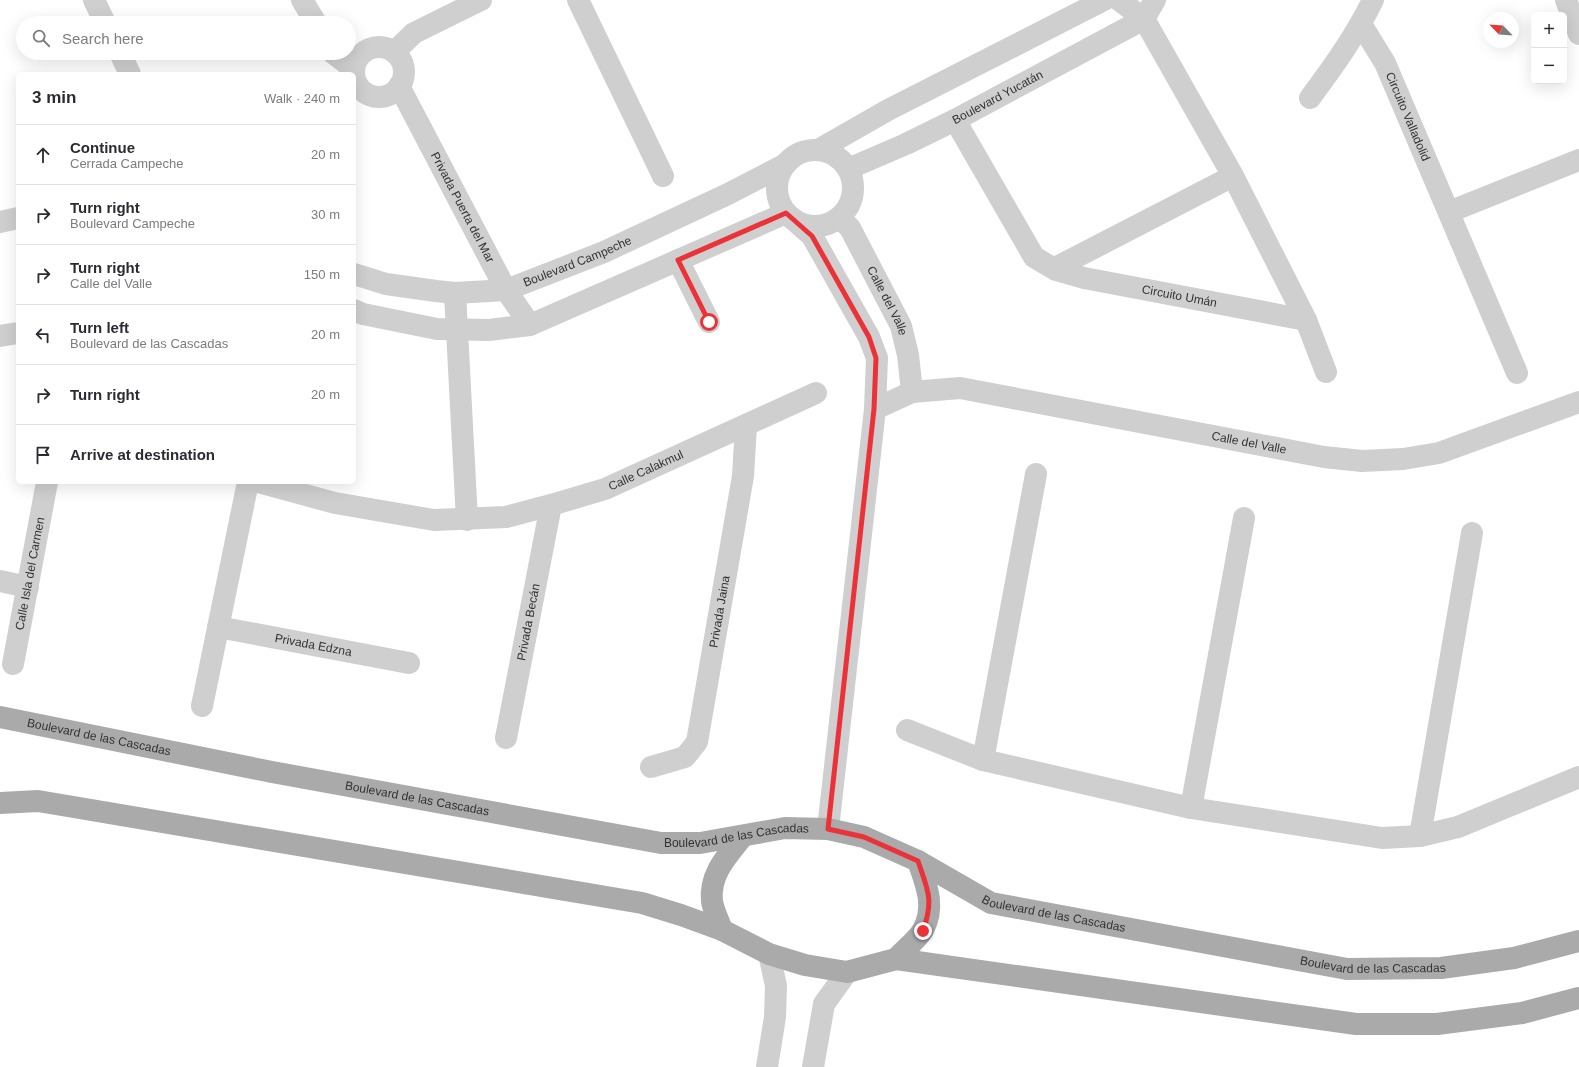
<!DOCTYPE html>
<html lang="en">
<head>
<meta charset="utf-8">
<style>
  body { margin:0; font-family:Arial,sans-serif; background:#f7f7f7; color:#2b2b33 }
  .controls { position:absolute; right:12px; top:12px; display:grid; overflow:hidden; border-radius:6px; box-shadow:0 4px 16px #0002 }
  .controls button { width:36px; height:36px; display:grid; place-items:center; padding:0; border:0; border-bottom:1px solid #e1e1e2; background:#fff; color:#2b2b33; font:20px sans-serif }
  .compass { position:absolute; left:1483px; top:12px; width:36px; height:36px; border-radius:50%; background:#fff; box-shadow:0 4px 16px #0002; rotate:295deg }
  .stop { position:absolute; width:12px; height:12px; margin:-9px; border:3px solid #eb3239; border-radius:50%; background:#fff }
  .stop.end { background:#eb3239; border-color:#fff; box-shadow:0 1px 4px #0008 }
  .list { margin:0; padding:0; list-style:none }
  h2 { display:flex; justify-content:space-between; align-items:center; height:52px; margin:0; padding:0 16px; font-size:17px }
  h2 small { font-size:13px; font-weight:400; color:#7c7c81 }
  .list li { display:grid; grid-template-columns:26px 1fr auto; gap:12px; align-items:center; box-sizing:border-box; height:60px; padding:0 16px; border-top:1px solid #e1e1e2 }
  .list b { display:block; font-size:15px; white-space:nowrap }
  .list p { margin:0; font-size:13px; white-space:nowrap; color:#7c7c81 }
  .list em { font-size:13px; font-style:normal; color:#7c7c81 }
  .icon { flex:none; width:22px; height:22px; fill:none; stroke:currentColor; stroke-width:2; stroke-linecap:round; stroke-linejoin:round }
  .map { position:relative; flex:none; width:1579px; height:1067px; overflow:hidden }
  .search { position:absolute; background:#fff; box-shadow:0 4px 16px #0002; left:16px; top:16px; width:340px; height:44px; display:flex; align-items:center; gap:10px; box-sizing:border-box; padding:0 14px; border-radius:22px; color:#7c7c81; font-size:15px }
  .panel { position:absolute; background:#fff; box-shadow:0 4px 16px #0002; left:16px; top:72px; width:340px; height:412px; border-radius:6px }
  .map>svg:first-child { display:block }
  .lines { fill:none; stroke-linecap:round; stroke-linejoin:round }
  .minor { stroke:#cfcfcf; stroke-width:22 }
  .major { stroke:#aaa; stroke-width:22 }
  .route { stroke:#eb3239; stroke-width:5 }
  .labels { text-anchor:middle; dominant-baseline:central; stroke-width:4; stroke-linejoin:round; paint-order:stroke }
  .street-label { font-size:12px; fill:#323232; stroke:#fff }
</style>
</head>
<body>
<div class="map">
<svg width="1579" height="1067" viewBox="0 0 1579 1067">
  <rect width="100%" height="100%" fill="#fff"/>
  <g class="lines">
    <g class="minor">
      <polyline points="94,0 105,23"/>
      <polyline points="302,0 316,23"/>
      <polyline points="578,0 663,176"/>
      <polyline points="1566,0 1579,34"/>
      <path id="s1" d="M1361,24L1385,63L1517,373"/>
      <circle cx="379" cy="72" r="25"/>
      <polyline points="394,52 414,33 481,0"/>
      <polyline points="120,53 130,74"/>
      <polyline points="333,53 354,69"/>
      <path id="s2" d="M399,86L506,290L530,325"/>
      <path d="M1310,98C1333,67 1356,35 1373,0"/>
      <path id="s3" d="M955,120L1034,257L1056,270L1084,278L1306,320"/>
      <polyline points="818,150 888,110 1104,0"/>
      <circle cx="815" cy="188" r="38"/>
      <path id="s4" d="M848,169L906,144L955,120L1144,19L1155,0"/>
      <polyline points="1233,176 1306,320 1326,372"/>
      <polyline points="1449,212 1579,160"/>
      <path id="s5" d="M840,218L850,228L901,326L908,355L912,392"/>
      <polyline points="793,219 812,236 869,337 877,358 875,409 828,829"/>
      <polyline points="0,222 18,218"/>
      <polyline points="678,260 709,322"/>
      <polyline points="1055,268 1233,176 1144,19 1119,0"/>
      <path id="s6" d="M354,274L386,284L436,291L455,293L506,290L604,252L728,194L786,164"/>
      <polyline points="455,293 467,520"/>
      <polyline points="354,310 363,314 437,329 489,330 530,325 786,213"/>
      <polyline points="0,336 18,333"/>
      <path id="s7" d="M875,409L912,392L960,388L1324,457L1362,461L1403,459L1439,453L1579,402"/>
      <path id="s8" d="M258,482L335,503L434,520L506,517L551,505L605,489L816,393"/>
      <polyline points="0,581 28,587"/>
      <path id="s9" d="M218,627L409,663"/>
      <path id="s10" d="M13,664L47,482"/>
      <polyline points="202,706 248,482"/>
      <polyline points="907,730 983,760 1191,808 1382,838 1420,836 1458,827 1579,777"/>
      <path id="s11" d="M506,738L551,505"/>
      <polyline points="983,760 1036,474"/>
      <path id="s12" d="M651,767L685,757L697,742L743,476L746,425"/>
      <polyline points="1191,808 1244,518"/>
      <polyline points="1420,836 1472,533"/>
      <polyline points="767,1067 775,1017 776,986 769,954"/>
      <polyline points="813,1067 824,1004 847,972"/>
    </g>
    <g class="major">
      <path id="s13" d="M0,717L272,772L661,843H700L785,828L828,829L864,837L918,861L991,903L1347,969L1441,968L1514,958L1579,941"/>
      <polyline points="0,803 38,801 642,903 681,915 722,930 769,954 805,965 847,972 896,959 1356,1024 1437,1024 1522,1013 1579,998"/>
      <path d="M722,930C719,921 713,910 712,901C709,874 728,855 743,836"/>
      <path d="M896,959C903,951 918,939 923,930C936,906 926,884 918,861"/>
    </g>
  </g>
  <g class="lines">
    <path class="route" d="M709,322L678,260L786,213L812,236L869,337L876,358L874,409L828,829L864,837L918,861C928,891 934,899 923,931"/>
  </g>
  <g class="labels">
    <g class="street-label">
      <text stroke="none"><textPath href="#s4" startOffset="166">Boulevard Yucatán</textPath></text>
      <text stroke="none"><textPath href="#s1" startOffset="104">Circuito Valladolid</textPath></text>
      <text stroke="none"><textPath href="#s2" startOffset="137">Privada Puerta del Mar</textPath></text>
      <text stroke="none"><textPath href="#s6" startOffset="231">Boulevard Campeche</textPath></text>
      <text stroke="none"><textPath href="#s3" startOffset="310">Circuito Umán</textPath></text>
      <text stroke="none"><textPath href="#s5" startOffset="96">Calle del Valle</textPath></text>
      <text stroke="none"><textPath href="#s7" startOffset="383">Calle del Valle</textPath></text>
      <text stroke="none"><textPath href="#s8" startOffset="400">Calle Calakmul</textPath></text>
      <text stroke="none"><textPath href="#s10" startOffset="92">Calle Isla del Carmen</textPath></text>
      <text stroke="none"><textPath href="#s12" startOffset="187">Privada Jaina</textPath></text>
      <text stroke="none"><textPath href="#s11" startOffset="118">Privada Becán</textPath></text>
      <text stroke="none"><textPath href="#s9" startOffset="97">Privada Edzna</textPath></text>
      <text stroke="none"><textPath href="#s13" startOffset="101">Boulevard de las Cascadas</textPath></text>
      <text stroke="none"><textPath href="#s13" startOffset="425">Boulevard de las Cascadas</textPath></text>
      <text stroke="none"><textPath href="#s13" startOffset="749">Boulevard de las Cascadas</textPath></text>
      <text stroke="none"><textPath href="#s13" startOffset="1085">Boulevard de las Cascadas</textPath></text>
      <text stroke="none"><textPath href="#s13" startOffset="1409">Boulevard de las Cascadas</textPath></text>
    </g>
  </g>
</svg>
<div class="controls">
<button>+</button>
<button>−</button>
</div>
<svg class="compass" viewBox="-18 -18 36 36"><path d="M0-13l5 13h-10z" fill="#e53935"/><path d="M0 13l5-13h-10z" fill="#7c7c81"/></svg>
<div class="stop" style="left:709px;top:322px"></div>
<div class="stop end" style="left:923px;top:931px"></div>
<div class="search"><svg class="icon" aria-label="search" viewBox="0 0 24 24"><circle cx="10" cy="10" r="6"/><path d="M15 15l6 6"/></svg>Search here</div>
<section class="panel">
<h2>3 min<small>Walk · 240 m</small></h2>
<ul class="list">
<li><svg class="icon" aria-label="ahead" viewBox="0 0 24 24"><path d="M12 20V5M6 11l6-6 6 6"/></svg><div><b>Continue</b><p>Cerrada Campeche</p></div><em>20 m</em></li>
<li><svg class="icon" aria-label="right" viewBox="0 0 24 24"><path d="M7 20v-9h11M14 6l5 5-5 5"/></svg><div><b>Turn right</b><p>Boulevard Campeche</p></div><em>30 m</em></li>
<li><svg class="icon" aria-label="right" viewBox="0 0 24 24"><path d="M7 20v-9h11M14 6l5 5-5 5"/></svg><div><b>Turn right</b><p>Calle del Valle</p></div><em>150 m</em></li>
<li><svg class="icon" aria-label="left" viewBox="0 0 24 24"><path d="M17 20v-9H6M10 6l-5 5 5 5"/></svg><div><b>Turn left</b><p>Boulevard de las Cascadas</p></div><em>20 m</em></li>
<li><svg class="icon" aria-label="right" viewBox="0 0 24 24"><path d="M7 20v-9h11M14 6l5 5-5 5"/></svg><div><b>Turn right</b></div><em>20 m</em></li>
<li><svg class="icon" aria-label="arrive" viewBox="0 0 24 24"><path d="M6 21V4h12l-3 4 3 4H6"/></svg><div><b>Arrive at destination</b></div></li>
</ul>
</section>
</div>
</body>
</html>
